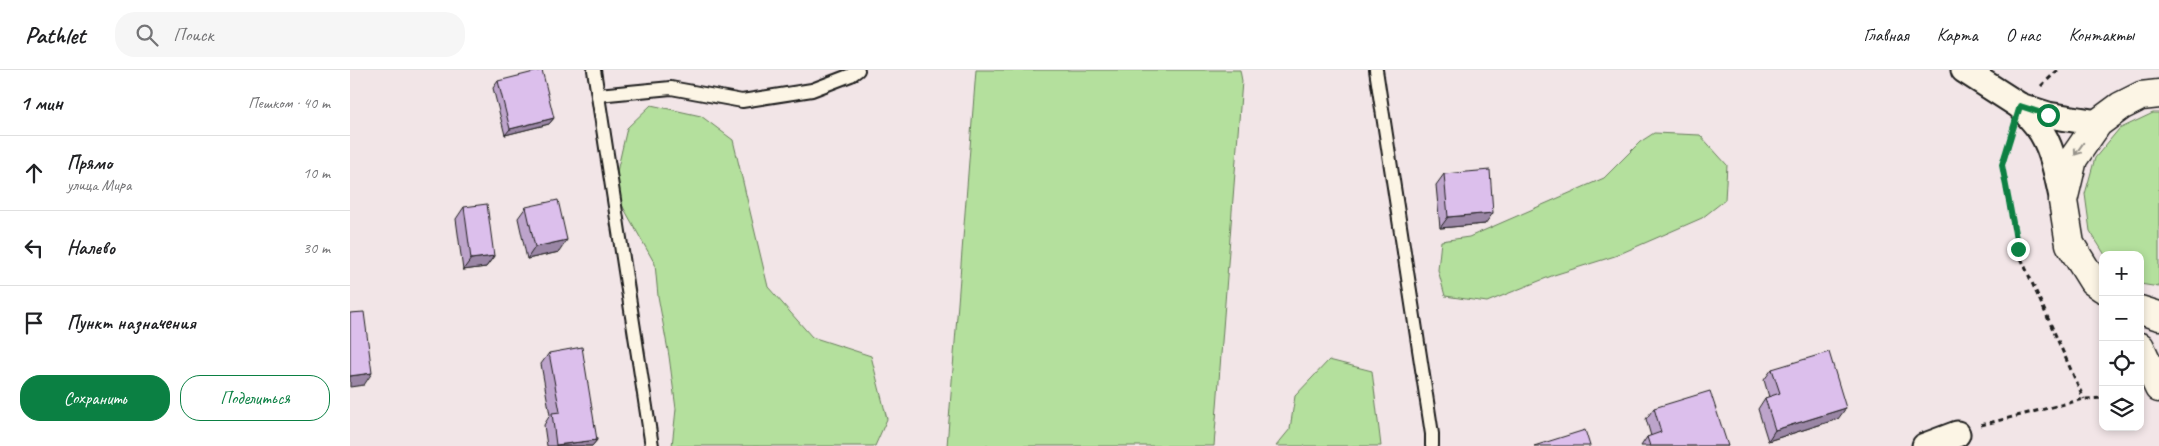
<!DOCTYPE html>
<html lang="ru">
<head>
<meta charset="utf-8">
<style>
  body { margin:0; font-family:Caveat,sans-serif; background:#f6f6f6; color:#202124 }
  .controls { position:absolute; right:15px; bottom:15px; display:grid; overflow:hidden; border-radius:10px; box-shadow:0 2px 8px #0003 }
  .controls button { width:45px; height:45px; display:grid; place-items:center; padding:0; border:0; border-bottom:1px solid #e0e0e0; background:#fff; color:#202124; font:25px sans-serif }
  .stop { position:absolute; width:15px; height:15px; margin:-11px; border:4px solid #0b8043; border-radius:50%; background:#fff }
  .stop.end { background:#0b8043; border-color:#fff; box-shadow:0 1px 5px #0008 }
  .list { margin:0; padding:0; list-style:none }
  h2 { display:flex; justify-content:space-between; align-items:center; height:65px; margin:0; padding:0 20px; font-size:21px }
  h2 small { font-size:16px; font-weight:400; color:#757577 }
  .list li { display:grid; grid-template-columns:32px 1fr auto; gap:15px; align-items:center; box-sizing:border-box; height:75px; padding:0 20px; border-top:1px solid #e0e0e0 }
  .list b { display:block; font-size:19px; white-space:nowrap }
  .list p { margin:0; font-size:16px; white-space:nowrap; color:#757577 }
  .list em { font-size:16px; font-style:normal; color:#757577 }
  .actions { display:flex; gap:10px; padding:15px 20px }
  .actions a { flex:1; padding:11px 0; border:1px solid #0b8043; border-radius:20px; text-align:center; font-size:18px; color:#0b8043 }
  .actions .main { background:#0b8043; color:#fff }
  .icon { flex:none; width:28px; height:28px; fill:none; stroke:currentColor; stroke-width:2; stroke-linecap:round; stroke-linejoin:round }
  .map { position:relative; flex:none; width:1809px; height:376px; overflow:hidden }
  header { display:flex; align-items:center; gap:30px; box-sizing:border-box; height:70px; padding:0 25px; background:#fff; border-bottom:1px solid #e0e0e0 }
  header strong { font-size:24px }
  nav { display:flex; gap:28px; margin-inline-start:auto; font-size:18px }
  .search { width:350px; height:45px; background:#f6f6f6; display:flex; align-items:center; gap:12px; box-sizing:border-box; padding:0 18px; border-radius:20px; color:#757577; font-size:19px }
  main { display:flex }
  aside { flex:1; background:#fff }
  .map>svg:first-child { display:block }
  .green { fill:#b4e09d; stroke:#687e5c }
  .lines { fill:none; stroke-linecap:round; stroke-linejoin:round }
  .lane-casing { stroke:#1c1c1c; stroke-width:16 }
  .street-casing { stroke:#1c1c1c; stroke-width:29 }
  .secondary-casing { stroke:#1c1c1c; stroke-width:31 }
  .path { stroke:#1c1c1c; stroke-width:3; stroke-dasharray:5 4; stroke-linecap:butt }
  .lane { stroke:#fcf5e5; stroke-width:12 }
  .street { stroke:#fcf5e5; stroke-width:25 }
  .secondary { stroke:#fcf5e5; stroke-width:28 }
  .wall { fill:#bda4cb; stroke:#1c1c1c }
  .shaded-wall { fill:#9a86a5; stroke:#1c1c1c }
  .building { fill:#dcbfec; stroke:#1c1c1c }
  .oneway { stroke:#97938b }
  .route { stroke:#0b8043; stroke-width:6 }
</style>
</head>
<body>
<header>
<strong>Pathlet</strong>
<div class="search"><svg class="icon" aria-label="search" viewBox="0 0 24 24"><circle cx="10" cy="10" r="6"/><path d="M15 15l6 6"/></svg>Поиск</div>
<nav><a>Главная</a><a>Карта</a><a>О нас</a><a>Контакты</a></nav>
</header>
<main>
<aside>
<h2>1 мин<small>Пешком · 40 m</small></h2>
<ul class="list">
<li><svg class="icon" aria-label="ahead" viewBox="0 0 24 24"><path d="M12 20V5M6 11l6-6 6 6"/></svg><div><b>Прямо</b><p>улица Мира</p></div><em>10 m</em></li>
<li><svg class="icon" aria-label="left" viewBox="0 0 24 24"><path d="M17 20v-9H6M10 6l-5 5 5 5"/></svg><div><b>Налево</b></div><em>30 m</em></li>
<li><svg class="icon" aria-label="arrive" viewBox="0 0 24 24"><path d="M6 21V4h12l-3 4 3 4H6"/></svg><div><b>Пункт назначения</b></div></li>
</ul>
<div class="actions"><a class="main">Сохранить</a><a>Поделиться</a></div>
</aside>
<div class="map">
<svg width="1809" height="376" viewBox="0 0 1809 376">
  <rect width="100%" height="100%" fill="#f2e5e7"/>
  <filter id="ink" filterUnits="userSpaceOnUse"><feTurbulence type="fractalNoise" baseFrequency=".02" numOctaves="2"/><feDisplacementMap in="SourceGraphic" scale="10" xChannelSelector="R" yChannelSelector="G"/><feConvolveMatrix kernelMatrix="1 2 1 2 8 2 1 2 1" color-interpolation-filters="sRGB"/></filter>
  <g filter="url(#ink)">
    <g class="green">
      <polygon points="626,0 890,0 892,11 864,376 597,376"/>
      <polygon points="301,35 351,46 383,70 418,217 462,267 521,286 537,349 525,376 322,376 326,339 319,286 308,226 305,194 263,119 277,58"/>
      <polygon points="1803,43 1809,43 1809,217 1790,214 1790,185 1755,185 1740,161 1735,124 1745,88 1769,59"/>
      <polygon points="1304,63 1350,65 1377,95 1375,130 1352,148 1265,186 1204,205 1137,232 1095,226 1088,200 1091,171 1119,167 1254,108 1290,72"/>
      <polygon points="979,290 1022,301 1031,376 926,376 940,359 945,326"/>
    </g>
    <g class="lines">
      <defs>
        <g id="lane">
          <polyline points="244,0 302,376"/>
          <polyline points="1026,0 1082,364 1082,376"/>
          <polyline points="248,25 321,18 392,31 462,20 501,5 508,0"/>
        </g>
        <g id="street">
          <polyline points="1614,0 1670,36 1698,45 1748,53"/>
          <path d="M1670,36C1676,43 1682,49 1688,57C1703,77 1707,106 1713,131"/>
          <polyline points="1575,376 1607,364"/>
        </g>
        <g id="secondary">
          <polyline points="1753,218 1743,211 1720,174 1713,131 1723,89 1748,53 1771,36 1791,26 1809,24"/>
          <polyline points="1790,240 1809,246"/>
          <polyline points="1790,277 1809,318"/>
        </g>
      </defs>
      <use href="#lane" class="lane-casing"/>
      <use href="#street" class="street-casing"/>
      <use href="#secondary" class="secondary-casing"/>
      <g class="path">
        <polyline points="1691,16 1708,0"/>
        <polyline points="1661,66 1652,95 1667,179 1734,329"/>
        <polyline points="1631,355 1734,329 1753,328"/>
      </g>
      <use href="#lane" class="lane"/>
      <use href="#street" class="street"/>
      <use href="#secondary" class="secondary"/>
    </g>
    <g class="wall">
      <polygon points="148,11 204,48 199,54 155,65 143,18"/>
      <polygon points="1094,104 1135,154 1090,158 1086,115"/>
      <polygon points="114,137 144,186 136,197 113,200 106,149"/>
      <polygon points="176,137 209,182 177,189 168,148"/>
      <polygon points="199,283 247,370 242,376 197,376 194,355 200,345 191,294"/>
      <polygon points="1422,299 1488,349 1418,371 1408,339 1415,328 1419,327 1414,310"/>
      <polygon points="1304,338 1378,376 1291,376 1297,367 1301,366 1296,349"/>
    </g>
    <g class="shaded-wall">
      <polygon points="204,48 199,54 155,65 160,59"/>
      <polygon points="1143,143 1135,154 1090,158 1098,147"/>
      <polygon points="217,170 209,182 177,189 185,177"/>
      <polygon points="144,186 136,197 113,200 121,189"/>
      <polygon points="22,303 14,315 0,317 0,306"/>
      <polygon points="1496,338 1488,349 1418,371 1425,360"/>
      <polygon points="247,370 242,376 206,376 206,375"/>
    </g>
    <g class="building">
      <polygon points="192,0 204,48 160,59 148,11"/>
      <polygon points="1140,100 1143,143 1098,147 1094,104"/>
      <polygon points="208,130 217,170 185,177 176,137"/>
      <polygon points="137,134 144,186 121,189 114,137"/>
      <polygon points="14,242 22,303 0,306 0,243"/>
      <polygon points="232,277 247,370 206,375 202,343 210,342 199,283"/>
      <polygon points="1479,282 1496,338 1425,360 1415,328 1430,323 1422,299"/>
      <polygon points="1360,321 1378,376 1300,376 1297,367 1311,362 1304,338"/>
      <polygon points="1235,360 1240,376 1184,376"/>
    </g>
    <defs><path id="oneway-shaft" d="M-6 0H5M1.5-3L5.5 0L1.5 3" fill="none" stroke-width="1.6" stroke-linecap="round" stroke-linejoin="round" transform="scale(1.25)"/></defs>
    <use class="oneway" href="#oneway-shaft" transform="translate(1729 79) rotate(125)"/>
  </g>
  <g class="lines" filter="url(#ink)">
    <polyline class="route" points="1668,179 1652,95 1670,36 1698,45"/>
  </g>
</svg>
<div class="controls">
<button>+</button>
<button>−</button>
<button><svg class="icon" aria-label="locate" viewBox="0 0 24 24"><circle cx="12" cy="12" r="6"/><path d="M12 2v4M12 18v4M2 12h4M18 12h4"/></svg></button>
<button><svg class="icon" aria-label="layers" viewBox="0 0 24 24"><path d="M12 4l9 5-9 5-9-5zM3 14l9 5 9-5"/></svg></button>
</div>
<div class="stop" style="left:1698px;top:45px"></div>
<div class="stop end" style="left:1668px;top:179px"></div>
</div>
</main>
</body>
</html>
